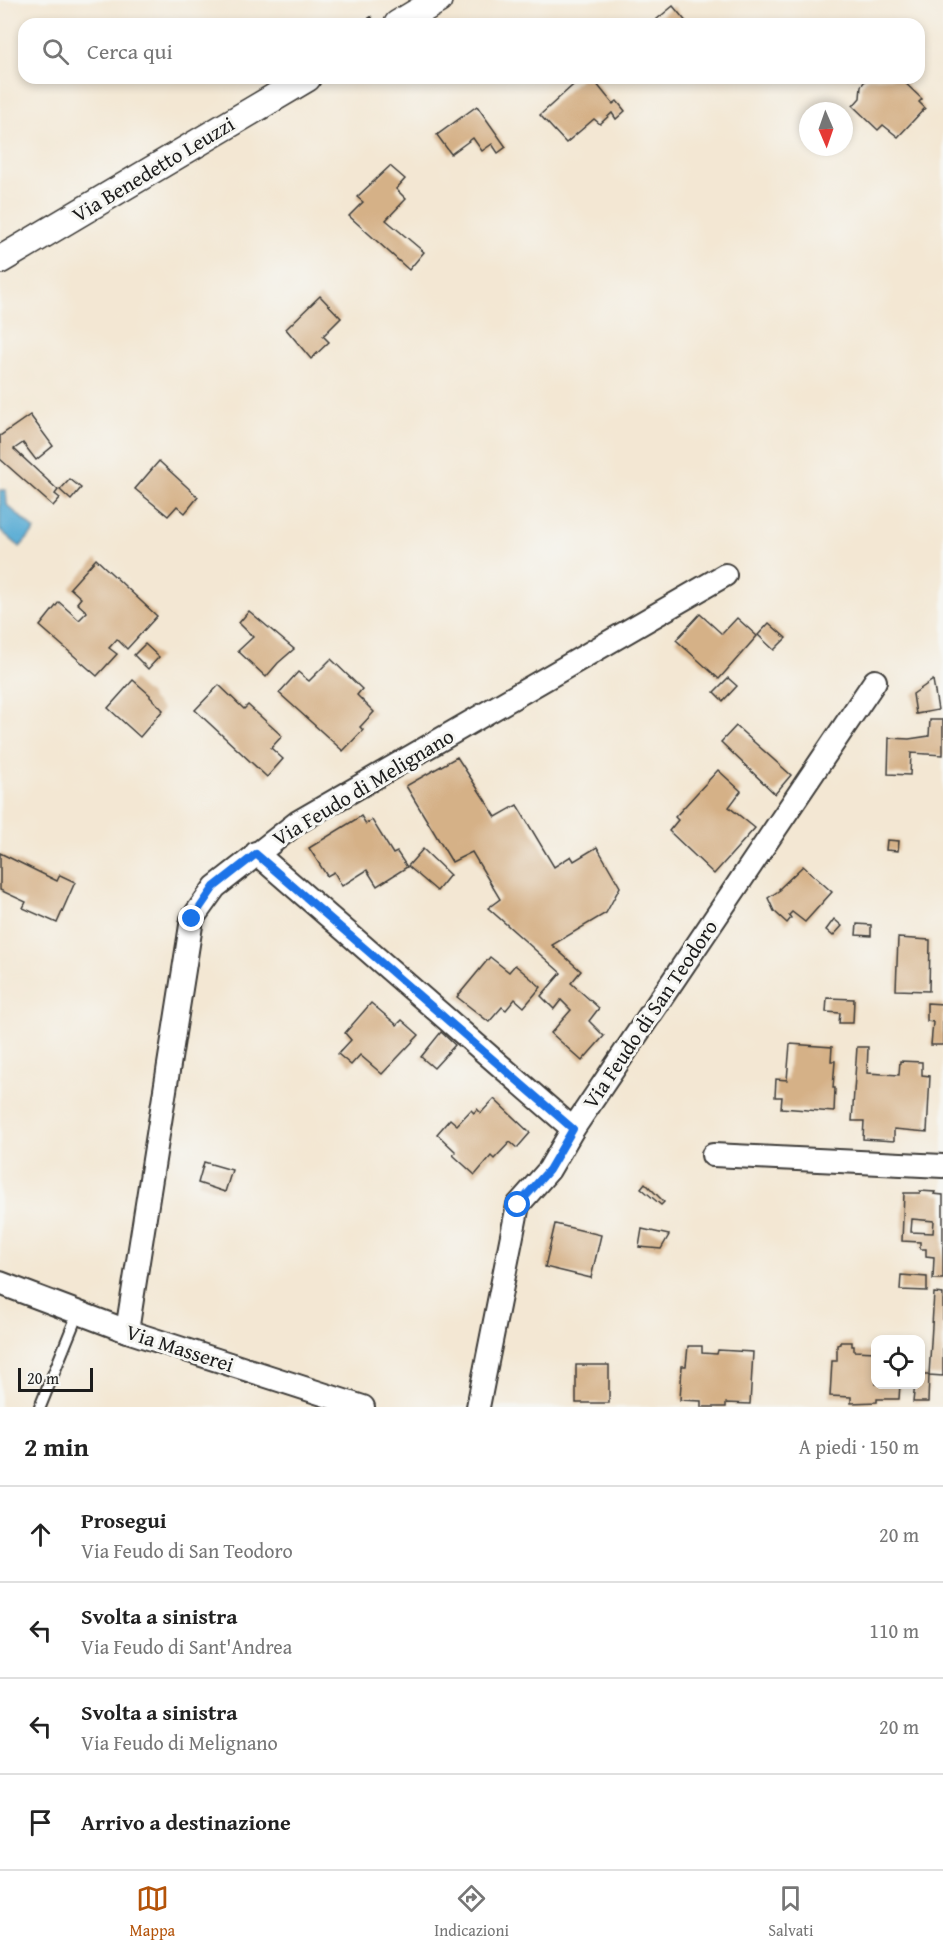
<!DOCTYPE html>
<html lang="it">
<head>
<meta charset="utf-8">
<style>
  body { margin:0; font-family:"Gentium Book Plus",serif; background:#f2f2f2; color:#222 }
  .controls { position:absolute; right:18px; bottom:18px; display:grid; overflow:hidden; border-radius:12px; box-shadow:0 3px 9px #0003 }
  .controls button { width:54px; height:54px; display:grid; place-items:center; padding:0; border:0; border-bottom:2px solid #e0e0e0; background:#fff; color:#222; font:30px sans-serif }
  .compass { position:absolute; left:799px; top:102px; width:54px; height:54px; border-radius:50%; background:#fff; box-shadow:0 3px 9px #0003; rotate:178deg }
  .scale { position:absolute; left:18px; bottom:15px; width:75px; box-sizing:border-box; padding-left:6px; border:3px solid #1c1c1c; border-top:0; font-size:16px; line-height:21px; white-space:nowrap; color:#1c1c1c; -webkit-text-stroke:4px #f6f6f2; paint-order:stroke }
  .stop { position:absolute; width:18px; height:18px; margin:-14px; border:4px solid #1a73e8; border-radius:50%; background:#fff }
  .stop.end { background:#1a73e8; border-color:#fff; box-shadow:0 2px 6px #0008 }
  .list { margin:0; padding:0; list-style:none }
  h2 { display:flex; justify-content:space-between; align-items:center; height:78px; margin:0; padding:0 24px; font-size:26px }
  h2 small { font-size:20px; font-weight:400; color:#767676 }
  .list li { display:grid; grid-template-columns:39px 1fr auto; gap:18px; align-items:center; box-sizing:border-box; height:96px; padding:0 24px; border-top:2px solid #e0e0e0 }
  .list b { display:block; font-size:22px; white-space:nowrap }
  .list p { margin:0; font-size:20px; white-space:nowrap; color:#767676 }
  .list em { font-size:20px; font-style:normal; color:#767676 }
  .icon { flex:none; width:33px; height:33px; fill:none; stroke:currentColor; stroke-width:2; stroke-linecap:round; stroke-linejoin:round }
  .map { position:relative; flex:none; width:943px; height:1407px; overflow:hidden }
  .search { position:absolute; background:#fff; box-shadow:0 3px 9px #0003; left:18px; right:18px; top:18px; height:66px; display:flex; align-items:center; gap:15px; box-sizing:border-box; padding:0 21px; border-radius:18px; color:#767676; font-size:22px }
  .sheet { height:462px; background:#fff }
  nav { display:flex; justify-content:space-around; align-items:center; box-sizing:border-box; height:84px; border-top:2px solid #e0e0e0; background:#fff; font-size:16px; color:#767676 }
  nav a { display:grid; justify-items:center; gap:3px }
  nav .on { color:#b45309 }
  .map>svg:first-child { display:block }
  .water { fill:#58acd4; stroke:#3a6478; stroke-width:1.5 }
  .building { fill:#d5b187; fill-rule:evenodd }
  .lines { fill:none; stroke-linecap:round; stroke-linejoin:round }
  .service-casing { stroke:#3c3a37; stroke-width:14 }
  .minor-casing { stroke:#3c3a37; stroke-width:26 }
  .tertiary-casing { stroke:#3c3a37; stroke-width:30 }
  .path { stroke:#3c3a37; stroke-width:4; stroke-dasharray:4.5 4.5; stroke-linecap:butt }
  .service { stroke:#fff; stroke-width:10 }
  .minor { stroke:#fff; stroke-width:22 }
  .tertiary { stroke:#fff; stroke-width:27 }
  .route { stroke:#1a73e8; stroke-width:8 }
  .labels { text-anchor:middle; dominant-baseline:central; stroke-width:6; stroke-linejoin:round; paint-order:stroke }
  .street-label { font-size:21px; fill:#1c1c1c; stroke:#f6f6f2 }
</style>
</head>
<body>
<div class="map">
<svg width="943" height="1407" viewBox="0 0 943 1407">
  <rect width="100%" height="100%" fill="#f6f6f2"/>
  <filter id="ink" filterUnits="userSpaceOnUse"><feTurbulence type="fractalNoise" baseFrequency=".0167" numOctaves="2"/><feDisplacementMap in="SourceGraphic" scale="12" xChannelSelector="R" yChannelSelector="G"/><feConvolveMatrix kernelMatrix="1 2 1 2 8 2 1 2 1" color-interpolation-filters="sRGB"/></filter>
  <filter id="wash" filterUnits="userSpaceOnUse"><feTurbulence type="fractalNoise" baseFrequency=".008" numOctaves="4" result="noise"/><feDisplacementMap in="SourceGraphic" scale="24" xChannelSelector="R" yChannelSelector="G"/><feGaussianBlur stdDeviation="1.35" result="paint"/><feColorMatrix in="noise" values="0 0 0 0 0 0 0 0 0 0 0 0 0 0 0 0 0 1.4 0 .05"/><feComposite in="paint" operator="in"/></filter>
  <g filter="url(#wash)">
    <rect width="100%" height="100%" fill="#f3e7d3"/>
    <polygon class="water" points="0,490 6,490 7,505 35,530 20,547 0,530"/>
    <g id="blocks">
      <g class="building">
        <polygon points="673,6 688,24 651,24"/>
        <polygon points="581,78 592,78 613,104 617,101 625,111 616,119 612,113 600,124 594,119 566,143 540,115"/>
        <polygon points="867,78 900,78 922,99 919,102 925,108 898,137 883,125 878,130 853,106 860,98 861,86"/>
        <polygon points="477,106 506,147 498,153 492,144 482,151 473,138 451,154 437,135"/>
        <polygon points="390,166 405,179 396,189 406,199 386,220 424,252 409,270 349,216 363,202 357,197"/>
        <polygon points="320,296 341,318 323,336 329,342 311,359 286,329"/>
        <polygon points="30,415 53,446 36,460 23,443 14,449 58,490 55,494 60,498 53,506 0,459 0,436"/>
        <polygon points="159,461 198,497 185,513 177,506 168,516 135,489"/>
        <polygon points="70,479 81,488 71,500 60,490"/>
        <polygon points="96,559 157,616 127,649 117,639 109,648 117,654 97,676 40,626 59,602 79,620 87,612 77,603 81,598 70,588"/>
        <polygon points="249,611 294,649 278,663 266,677 238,651 253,637 239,623"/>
        <polygon points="700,614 722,634 737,618 757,636 719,679 676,640"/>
        <polygon points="769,623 786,638 774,650 758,635"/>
        <polygon points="145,644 159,657 148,669 134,655"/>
        <polygon points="331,659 362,689 357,695 374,712 360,727 363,730 343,751 279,693 298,672 309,681"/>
        <polygon points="728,678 737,686 723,701 714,692"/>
        <polygon points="133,680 150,695 150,697 163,710 140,737 108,708"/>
        <polygon points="933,680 938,710 916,714 913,694"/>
        <polygon points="219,685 244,709 248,705 282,736 271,748 283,759 267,777 195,710"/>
        <polygon points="930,720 943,720 943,755 911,753 910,775 888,774 889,738 909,739 929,736"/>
        <polygon points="736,726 791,775 775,794 721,742"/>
        <polygon points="457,757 496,817 517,805 554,867 571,856 574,861 597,847 620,887 606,913 552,945 581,971 571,983 599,1008 589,1021 604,1036 582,1061 551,1033 571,1010 561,1000 554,1009 541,996 561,973 488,908 500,899 472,852 452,862 406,786"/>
        <polygon points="718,770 741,791 729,807 755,828 714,874 669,831 678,820 675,817"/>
        <polygon points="361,816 366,824 372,820 393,854 397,852 407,867 377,886 367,870 342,886 334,872 327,876 309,848"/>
        <polygon points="887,840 899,841 898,851 886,850"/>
        <polygon points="423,849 450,875 437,891 408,866"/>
        <polygon points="0,853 57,881 60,875 75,882 57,923 23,908 26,902 0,890"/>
        <polygon points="803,866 832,892 805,922 792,912 789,915 791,918 787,923 774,911 768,898 780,890 779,889"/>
        <polygon points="834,919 842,926 833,936 826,930"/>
        <polygon points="857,924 871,925 871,936 856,935"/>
        <polygon points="898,938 930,940 929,991 896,990"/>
        <polygon points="490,957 509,972 515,965 541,987 524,1007 515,999 506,1010 502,1007 489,1022 457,997"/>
        <polygon points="827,998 854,999 853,1023 839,1023 840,1013 826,1012"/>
        <polygon points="371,1003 397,1025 402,1020 419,1035 382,1074 360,1055 351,1065 338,1054 351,1040 345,1033"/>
        <polygon points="927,1003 943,1004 943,1045 931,1045 933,1022 927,1021"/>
        <polygon points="441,1032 455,1045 434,1068 421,1057"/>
        <polygon points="790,1044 832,1047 831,1061 835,1061 833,1088 835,1088 834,1112 781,1108 782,1097 775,1097 776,1079 787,1080"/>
        <polygon points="857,1047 868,1047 867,1073 899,1075 900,1061 922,1062 922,1075 930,1076 927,1132 894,1129 894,1141 863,1139 864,1121 852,1121"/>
        <polygon points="494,1099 530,1133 517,1148 510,1142 494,1159 491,1156 475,1175 453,1155 456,1152 437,1134 450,1119 457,1125 471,1110 474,1113 477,1109 481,1113"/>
        <polygon points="204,1162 232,1170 225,1192 198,1183"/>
        <polygon points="645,1183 664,1202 661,1205 641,1188"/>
        <path d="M920,1191L935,1192L934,1194L943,1195V1279H933L934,1257L926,1256V1249H920V1242L902,1241L904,1193H920ZM912,1219L934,1221L933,1233L911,1232Z"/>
        <polygon points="555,1224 601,1235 591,1278 545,1267"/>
        <polygon points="642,1229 669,1235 661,1249 639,1247"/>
        <polygon points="901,1275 927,1277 927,1291 900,1290"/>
        <polygon points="934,1293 943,1294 943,1376 929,1375"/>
        <polygon points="840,1342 852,1342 852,1346 854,1346 854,1351 876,1352 876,1384 900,1384 899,1399 877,1399 877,1402 851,1403 851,1397 830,1396 832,1361 837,1361 837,1345 840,1344"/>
        <polygon points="688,1346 702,1346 702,1353 717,1354 718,1350 753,1352 750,1404 726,1403 726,1407 701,1407 701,1401 680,1400 682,1366 686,1366"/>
        <rect x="576" y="1365" width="33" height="38"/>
        <polygon points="920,1375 929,1375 928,1402 913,1402 915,1384 920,1384"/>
      </g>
    </g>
  </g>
  <g filter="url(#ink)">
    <use href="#blocks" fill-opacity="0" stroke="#3c3a37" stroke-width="1.5"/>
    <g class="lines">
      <defs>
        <polyline id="service" points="40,1407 78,1313"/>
        <g id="minor">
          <polyline points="256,853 573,1129"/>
          <polyline points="713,1155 943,1166"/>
          <polyline points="0,1283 127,1331 363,1407"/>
          <polyline points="127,1331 192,919 215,887 298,822 725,575"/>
          <polyline points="478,1407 518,1205 549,1170 573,1129 875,681"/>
        </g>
        <g id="tertiary">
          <polyline points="398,24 438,0"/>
          <polyline points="0,260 307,78"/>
        </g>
      </defs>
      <use href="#service" class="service-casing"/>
      <use href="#minor" class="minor-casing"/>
      <use href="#tertiary" class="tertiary-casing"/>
      <polyline class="path" points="361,24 373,17"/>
      <use href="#service" class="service"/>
      <use href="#minor" class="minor"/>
      <use href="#tertiary" class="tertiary"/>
    </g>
  </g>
  <g class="lines" filter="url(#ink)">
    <polyline class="route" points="192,919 214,887 256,854 573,1129 549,1170 518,1205"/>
  </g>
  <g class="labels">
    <g class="street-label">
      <text transform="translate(153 169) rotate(-31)">Via Benedetto Leuzzi</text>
      <text transform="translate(363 787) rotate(-31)">Via Feudo di Melignano</text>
      <text transform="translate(650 1014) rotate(-56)">Via Feudo di San Teodoro</text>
      <text transform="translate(180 1348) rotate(18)">Via Masserei</text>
    </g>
  </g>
</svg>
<div class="controls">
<button><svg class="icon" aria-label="locate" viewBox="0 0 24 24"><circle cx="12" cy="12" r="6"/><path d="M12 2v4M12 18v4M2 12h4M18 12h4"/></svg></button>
</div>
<svg class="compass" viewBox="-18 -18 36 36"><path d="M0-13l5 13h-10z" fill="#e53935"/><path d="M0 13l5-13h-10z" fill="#767676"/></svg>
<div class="scale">20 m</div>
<div class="stop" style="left:518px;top:1205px"></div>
<div class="stop end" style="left:192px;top:919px"></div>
<div class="search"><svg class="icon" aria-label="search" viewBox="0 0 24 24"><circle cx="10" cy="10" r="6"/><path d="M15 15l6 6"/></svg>Cerca qui</div>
</div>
<section class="sheet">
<h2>2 min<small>A piedi · 150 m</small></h2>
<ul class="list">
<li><svg class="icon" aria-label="ahead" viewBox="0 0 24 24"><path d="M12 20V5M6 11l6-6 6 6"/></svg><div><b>Prosegui</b><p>Via Feudo di San Teodoro</p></div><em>20 m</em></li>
<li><svg class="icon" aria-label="left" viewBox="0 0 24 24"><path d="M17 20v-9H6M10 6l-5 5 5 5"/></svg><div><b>Svolta a sinistra</b><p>Via Feudo di Sant'Andrea</p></div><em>110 m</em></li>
<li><svg class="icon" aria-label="left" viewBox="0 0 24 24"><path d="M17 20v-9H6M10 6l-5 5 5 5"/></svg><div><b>Svolta a sinistra</b><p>Via Feudo di Melignano</p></div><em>20 m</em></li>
<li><svg class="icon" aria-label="arrive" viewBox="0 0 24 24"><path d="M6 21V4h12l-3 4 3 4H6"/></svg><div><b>Arrivo a destinazione</b></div></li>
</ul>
</section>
<nav>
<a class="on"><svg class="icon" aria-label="map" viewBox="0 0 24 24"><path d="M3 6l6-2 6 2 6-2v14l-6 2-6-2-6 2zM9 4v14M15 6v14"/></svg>Mappa</a>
<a><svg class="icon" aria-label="directions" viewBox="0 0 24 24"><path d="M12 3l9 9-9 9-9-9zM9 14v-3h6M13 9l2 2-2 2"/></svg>Indicazioni</a>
<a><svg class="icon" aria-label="saved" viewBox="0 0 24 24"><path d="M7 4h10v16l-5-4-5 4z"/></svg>Salvati</a>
</nav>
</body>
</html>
